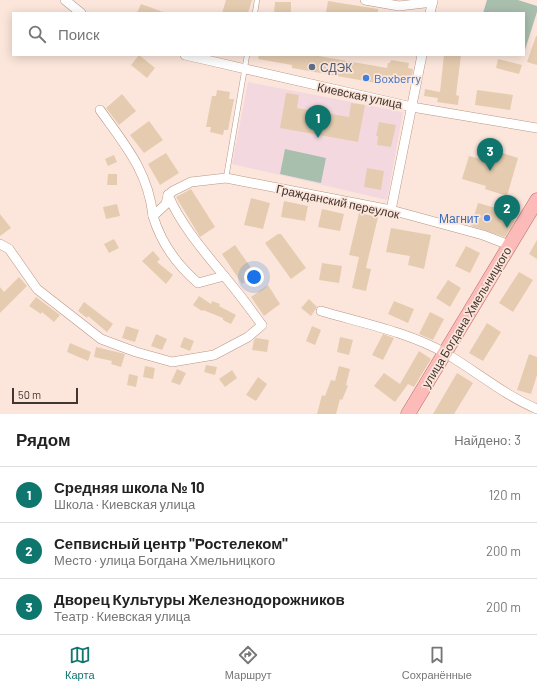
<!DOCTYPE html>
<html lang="ru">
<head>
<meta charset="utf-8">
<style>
  body { margin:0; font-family:Barlow,sans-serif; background:#f2f2f2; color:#222 }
  .scale { position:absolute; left:12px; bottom:10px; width:66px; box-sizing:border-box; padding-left:4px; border:2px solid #44362f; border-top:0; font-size:11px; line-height:14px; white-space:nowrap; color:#44362f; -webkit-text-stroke:3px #fce6db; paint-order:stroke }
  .you { position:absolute; left:254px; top:277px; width:14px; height:14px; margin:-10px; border:3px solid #fff; border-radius:50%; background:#1a73e8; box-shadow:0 0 0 6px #1a73e833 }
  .badge { display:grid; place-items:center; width:26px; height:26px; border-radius:50%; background:#0f766e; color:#fff; font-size:13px; font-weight:700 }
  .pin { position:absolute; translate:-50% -33px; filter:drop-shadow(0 1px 2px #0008) }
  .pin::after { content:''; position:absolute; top:21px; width:14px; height:12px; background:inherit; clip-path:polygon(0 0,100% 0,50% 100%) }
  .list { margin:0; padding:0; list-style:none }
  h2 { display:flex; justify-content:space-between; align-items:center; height:52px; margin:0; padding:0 16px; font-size:17px }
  h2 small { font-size:13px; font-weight:400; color:#767676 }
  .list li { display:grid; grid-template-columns:26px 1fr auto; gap:12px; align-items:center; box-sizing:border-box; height:56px; padding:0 16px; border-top:1px solid #e0e0e0 }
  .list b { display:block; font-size:15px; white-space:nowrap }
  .list p { margin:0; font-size:13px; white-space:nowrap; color:#767676 }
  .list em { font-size:13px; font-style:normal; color:#767676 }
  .icon { flex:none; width:22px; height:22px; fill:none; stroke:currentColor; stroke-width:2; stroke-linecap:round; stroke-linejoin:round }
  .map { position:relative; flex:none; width:537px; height:414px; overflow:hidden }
  .search { position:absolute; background:#fff; box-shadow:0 2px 10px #0003; left:12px; right:12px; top:12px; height:44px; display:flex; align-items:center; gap:10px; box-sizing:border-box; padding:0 14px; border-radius:0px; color:#767676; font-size:15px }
  .sheet { height:220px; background:#fff }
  nav { display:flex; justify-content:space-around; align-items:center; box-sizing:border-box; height:56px; border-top:1px solid #e0e0e0; background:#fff; font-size:11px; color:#767676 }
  nav a { display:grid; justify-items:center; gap:2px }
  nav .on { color:#0f766e }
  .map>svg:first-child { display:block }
  .education { fill:#f3d9df }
  .green { fill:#a9bfae }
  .building { fill:#e5ccb0 }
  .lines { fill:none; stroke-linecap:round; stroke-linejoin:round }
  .lane-casing { stroke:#b89685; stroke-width:5.5 }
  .street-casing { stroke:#b89685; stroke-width:10 }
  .primary-casing { stroke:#ba6e6a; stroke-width:15 }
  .lane { stroke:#fff; stroke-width:4.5 }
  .street { stroke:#fff; stroke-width:9 }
  .primary { stroke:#fcbab9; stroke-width:14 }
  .service-dot { fill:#5c6f8a; stroke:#fce6db; stroke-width:1.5 }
  .shop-dot { fill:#3f7fe0; stroke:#fce6db; stroke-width:1.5 }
  .labels { text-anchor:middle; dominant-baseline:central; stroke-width:3.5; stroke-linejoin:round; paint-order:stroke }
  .service-label { font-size:12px; fill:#4e5e75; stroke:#fce6db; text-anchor:start }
  .shop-label { font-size:12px; fill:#366cbe; stroke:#fce6db; text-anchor:start }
  .street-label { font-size:12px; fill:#44362f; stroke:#fce6db }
</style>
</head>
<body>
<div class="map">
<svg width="537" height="414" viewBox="0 0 537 414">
  <rect width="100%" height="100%" fill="#fce6db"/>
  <polygon class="education" points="248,82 403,112 387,200 232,164"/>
  <g class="green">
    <polygon points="487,0 518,0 537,6 537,12 524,53 524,13 483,13"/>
    <polygon points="285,149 326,158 321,183 280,174"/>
  </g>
  <g class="building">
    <polygon points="226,0 252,0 248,13 222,13"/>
    <polygon points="328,1 378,9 378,13 326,13"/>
    <polygon points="275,2 291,2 291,13 274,13"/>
    <polygon points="141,4 163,12 163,13 137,13"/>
    <polygon points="536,36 537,36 537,65 527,62"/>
    <polygon points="139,55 155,68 147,78 131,65"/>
    <polygon points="259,55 313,55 387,68 388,63 390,63 391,60 409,63 408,68 413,69 411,80 406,80 405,84 383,79 382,84 292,68 292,65 258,59"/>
    <polygon points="444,55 461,55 456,95 459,96 458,105 437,102 438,98 424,96 425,89 440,92"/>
    <polygon points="498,59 522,65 519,74 496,68"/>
    <polygon points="217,90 230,92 229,99 234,99 228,130 224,130 223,135 210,132 211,127 206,127 212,96 216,96"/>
    <polygon points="477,90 513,95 510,110 475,105"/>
    <polygon points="286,93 299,95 297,108 349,117 351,103 365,105 358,142 280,128"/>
    <polygon points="122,94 136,111 119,125 106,108"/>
    <polygon points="149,121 163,140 144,153 130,135"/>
    <polygon points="379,122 396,125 391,147 377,145 378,136 376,136"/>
    <polygon points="496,151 518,158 507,196 485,189 486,186 462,179 469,156 493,162"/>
    <polygon points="166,153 179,173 160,185 148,164"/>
    <polygon points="114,155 117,162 108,166 105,159"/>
    <polygon points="367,168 384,171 381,190 364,187"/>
    <polygon points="108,174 117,174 117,185 107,185"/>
    <polygon points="191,189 215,227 200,237 176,197"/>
    <polygon points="251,198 270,203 263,229 244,225"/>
    <polygon points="284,201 308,206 305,221 281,217"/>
    <polygon points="478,203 503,210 502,213 515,221 505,237 471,226"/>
    <polygon points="117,204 120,216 106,219 103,207"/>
    <polygon points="322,209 344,214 340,231 318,227"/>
    <polygon points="359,213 378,217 366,268 371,269 366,291 352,288 359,257 349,255"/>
    <polygon points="0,214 11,228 0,236"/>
    <polygon points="391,228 431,235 424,269 408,265 410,256 386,252"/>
    <polygon points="278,234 281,234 306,268 291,279 265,243"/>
    <polygon points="114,239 119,248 109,253 104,244"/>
    <polygon points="537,240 537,259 529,254"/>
    <polygon points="235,245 256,275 242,284 222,254"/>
    <polygon points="466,246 480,253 470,273 455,266"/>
    <polygon points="153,251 160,259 157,262 173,275 166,284 142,261"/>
    <polygon points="322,263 342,266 339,283 319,280"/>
    <polygon points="519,272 533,280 513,312 499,303"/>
    <polygon points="19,277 27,286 0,313 0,287 4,292"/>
    <polygon points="448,280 461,288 450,307 436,298"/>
    <polygon points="268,285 280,304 264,316 251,297"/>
    <polygon points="199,296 211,304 212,301 220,304 219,306 236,315 231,324 223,320 223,318 203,310 202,311 193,305"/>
    <polygon points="36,297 60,315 54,322 42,312 41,314 29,306"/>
    <polygon points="309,299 317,307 311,316 301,308"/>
    <polygon points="394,301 414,309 408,323 388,314"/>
    <polygon points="84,302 113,324 107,332 88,316 87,318 78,311"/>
    <polygon points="430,312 444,319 433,340 419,334"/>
    <polygon points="487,323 501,332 483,361 469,353"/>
    <polygon points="126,326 139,330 135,342 122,338"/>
    <polygon points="312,326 321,330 315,345 306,341"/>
    <polygon points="156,334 167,339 162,350 151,346"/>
    <polygon points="383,334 394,338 383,360 372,355"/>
    <polygon points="184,337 194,341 190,351 180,347"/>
    <polygon points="340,337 353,340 349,355 337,352"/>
    <polygon points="256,338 269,340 267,352 252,350 254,340"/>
    <polygon points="70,343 91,352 88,361 67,352"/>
    <polygon points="96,347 125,354 121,367 111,364 112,361 94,357"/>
    <polygon points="419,351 431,359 414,387 408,384 395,402 374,386 384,373 400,384"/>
    <polygon points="529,354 537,357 537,375 531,394 517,390"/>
    <polygon points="206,365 217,367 215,375 204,372"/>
    <polygon points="145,366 155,368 153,379 143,377"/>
    <polygon points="339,366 350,369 346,385 348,386 342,400 340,399 336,414 317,414 322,395 325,396 331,380 335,381"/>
    <polygon points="177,369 186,373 180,385 171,382"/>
    <polygon points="232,370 237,378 225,387 219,379"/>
    <polygon points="457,373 473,383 454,414 433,414"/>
    <polygon points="129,374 138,376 136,387 127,385"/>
    <polygon points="258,377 267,384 256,401 246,395"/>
  </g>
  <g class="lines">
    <defs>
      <g id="lane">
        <polyline points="255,13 257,0"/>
        <polyline points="226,178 247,55"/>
      </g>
      <g id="street">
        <polyline points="65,0 81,13"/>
        <polyline points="365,0 399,6 433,2"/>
        <polyline points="430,13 433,0"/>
        <polyline points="185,55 412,107 537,128"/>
        <path d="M100,110C125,145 148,171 153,216L166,204L168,195"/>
        <polyline points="391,210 422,55"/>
        <path d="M153,216C161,243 176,264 198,283L224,276"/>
        <path d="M0,244L9,249L37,289L101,339L136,352L172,362L214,355L248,337L262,325C253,313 244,300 234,288C210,258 184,231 168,195L173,191L191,182L226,178L391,210L483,235L509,245"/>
        <path d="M321,311C362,323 408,332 445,353C476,371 504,395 537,409"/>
      </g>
      <polyline id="primary" points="408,414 537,200"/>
    </defs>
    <use href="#lane" class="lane-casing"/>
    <use href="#street" class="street-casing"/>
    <use href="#primary" class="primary-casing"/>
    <use href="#lane" class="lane"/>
    <use href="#street" class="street"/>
    <use href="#primary" class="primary"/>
  </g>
  <circle class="service-dot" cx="312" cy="67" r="4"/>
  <g class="shop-dot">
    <circle cx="366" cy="78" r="4"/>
    <circle cx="487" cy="218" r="4"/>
  </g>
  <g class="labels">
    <g class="service-label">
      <text x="320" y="67">СДЭК</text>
    </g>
    <g class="shop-label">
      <text x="374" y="78">Boxberry</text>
      <text x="479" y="218" text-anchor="end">Магнит</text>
    </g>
    <g class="street-label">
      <text transform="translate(360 95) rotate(12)">Киевская улица</text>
      <text transform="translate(338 201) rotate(12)">Гражданский переулок</text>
      <text transform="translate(466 317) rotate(-59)">улица Богдана Хмельницкого</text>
    </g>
  </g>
</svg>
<div class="scale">50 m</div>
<div class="you"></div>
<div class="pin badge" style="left:318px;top:138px">1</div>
<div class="pin badge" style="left:507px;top:228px">2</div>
<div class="pin badge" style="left:490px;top:171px">3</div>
<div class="search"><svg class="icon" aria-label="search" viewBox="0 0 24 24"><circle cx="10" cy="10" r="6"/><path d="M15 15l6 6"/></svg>Поиск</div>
</div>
<section class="sheet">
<h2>Рядом<small>Найдено: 3</small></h2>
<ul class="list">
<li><span class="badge">1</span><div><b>Средняя школа № 10</b><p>Школа · Киевская улица</p></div><em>120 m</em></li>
<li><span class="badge">2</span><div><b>Сепвисный центр &quot;Ростелеком&quot;</b><p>Место · улица Богдана Хмельницкого</p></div><em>200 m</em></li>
<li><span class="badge">3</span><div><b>Дворец Культуры Железнодорожников</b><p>Театр · Киевская улица</p></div><em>200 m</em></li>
</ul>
</section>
<nav>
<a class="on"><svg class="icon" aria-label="map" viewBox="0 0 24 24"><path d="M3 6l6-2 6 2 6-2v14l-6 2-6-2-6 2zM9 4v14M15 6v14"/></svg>Карта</a>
<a><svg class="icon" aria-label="directions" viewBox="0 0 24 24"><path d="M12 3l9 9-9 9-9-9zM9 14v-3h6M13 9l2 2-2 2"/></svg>Маршрут</a>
<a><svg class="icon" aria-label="saved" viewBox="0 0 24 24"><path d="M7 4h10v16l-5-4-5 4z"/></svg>Сохранённые</a>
</nav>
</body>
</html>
